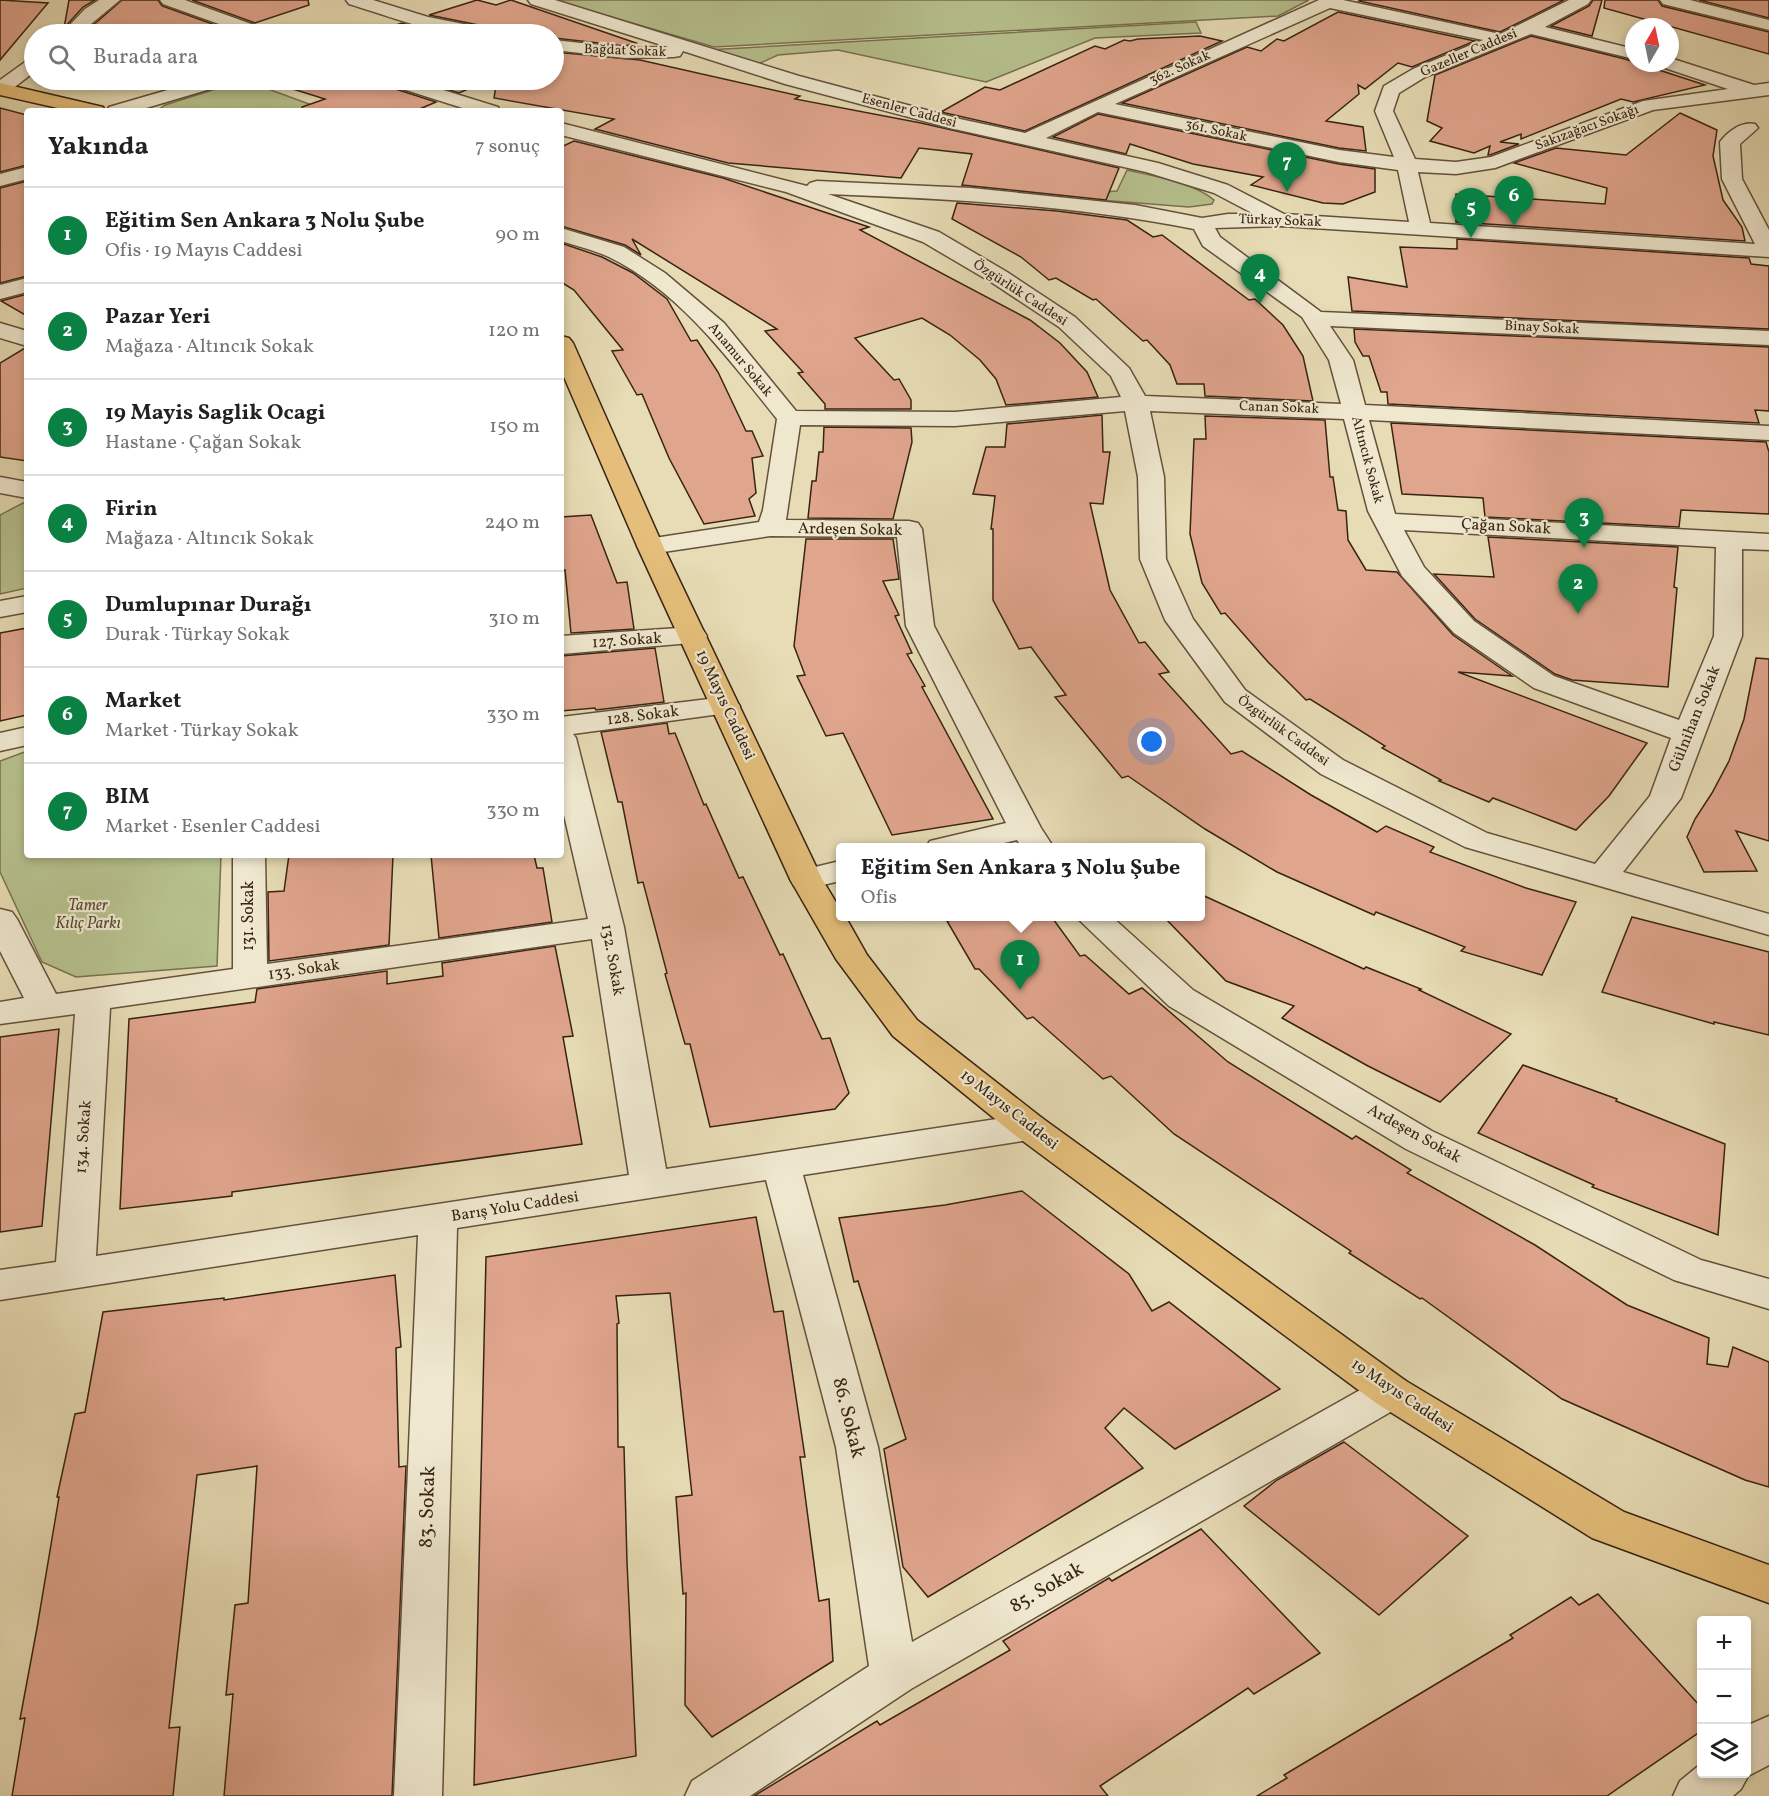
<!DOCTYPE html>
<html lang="tr">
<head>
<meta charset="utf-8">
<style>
  body { margin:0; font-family:Vollkorn,serif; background:#f6f6f6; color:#202124 }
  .controls { position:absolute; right:18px; bottom:18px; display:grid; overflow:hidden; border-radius:6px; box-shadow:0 3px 9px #0003 }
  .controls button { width:54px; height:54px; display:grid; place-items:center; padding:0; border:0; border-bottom:2px solid #e0e0e0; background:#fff; color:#202124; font:30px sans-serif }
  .compass { position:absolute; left:1625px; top:18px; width:54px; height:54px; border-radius:50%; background:#fff; box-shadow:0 3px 9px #0003; rotate:9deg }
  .you { position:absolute; left:1152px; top:742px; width:21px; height:21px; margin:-15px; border:4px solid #fff; border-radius:50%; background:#1a73e8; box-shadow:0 0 0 9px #1a73e833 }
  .badge { display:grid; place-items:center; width:39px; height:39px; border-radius:50%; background:#0b8043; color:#fff; font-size:20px; font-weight:700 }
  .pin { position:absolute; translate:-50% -50px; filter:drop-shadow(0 2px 3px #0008) }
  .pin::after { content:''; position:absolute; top:32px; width:21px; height:18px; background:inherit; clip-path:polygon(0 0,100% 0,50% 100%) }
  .popup { position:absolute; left:836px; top:843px; width:369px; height:78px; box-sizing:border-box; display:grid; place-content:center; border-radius:6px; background:#fff; filter:drop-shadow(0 2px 4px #0005); font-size:20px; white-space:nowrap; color:#757577 }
  .popup b { font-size:22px; color:#202124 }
  .popup::after { content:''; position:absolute; left:50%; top:100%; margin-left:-12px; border:12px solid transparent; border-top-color:#fff }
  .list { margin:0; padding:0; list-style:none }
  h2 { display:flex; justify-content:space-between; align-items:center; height:78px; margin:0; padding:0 24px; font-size:26px }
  h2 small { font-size:20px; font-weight:400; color:#757577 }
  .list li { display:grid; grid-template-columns:39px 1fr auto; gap:18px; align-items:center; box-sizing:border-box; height:96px; padding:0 24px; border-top:2px solid #e0e0e0 }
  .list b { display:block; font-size:22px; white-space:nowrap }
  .list p { margin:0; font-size:20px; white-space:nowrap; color:#757577 }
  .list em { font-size:20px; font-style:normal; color:#757577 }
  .icon { flex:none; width:33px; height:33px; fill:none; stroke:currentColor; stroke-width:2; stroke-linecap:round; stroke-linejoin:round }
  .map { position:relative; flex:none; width:1769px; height:1796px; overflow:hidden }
  .search { position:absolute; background:#fff; box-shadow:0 3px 9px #0003; left:24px; top:24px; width:540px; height:66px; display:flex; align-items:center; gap:15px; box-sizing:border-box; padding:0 21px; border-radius:33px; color:#757577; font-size:22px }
  .panel { position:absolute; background:#fff; box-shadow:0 3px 9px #0003; left:24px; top:108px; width:540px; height:750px; border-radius:6px }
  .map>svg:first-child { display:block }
  .green { fill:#b6c08d; stroke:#777250; stroke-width:1.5 }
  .building { fill:#e0a58d; stroke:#382312; stroke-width:1.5 }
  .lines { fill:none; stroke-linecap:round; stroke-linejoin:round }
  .minor-casing { stroke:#64513b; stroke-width:3 }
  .major-casing { stroke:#382312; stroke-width:3 }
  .minor { fill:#efe8cf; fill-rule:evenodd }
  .major { fill:#e4be7a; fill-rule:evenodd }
  .labels { text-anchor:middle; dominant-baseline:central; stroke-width:4.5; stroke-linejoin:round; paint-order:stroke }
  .far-street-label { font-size:14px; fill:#382312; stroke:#efe8cf }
  .street-label { font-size:16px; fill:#382312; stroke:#efe8cf }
  .park-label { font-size:16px; font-style:italic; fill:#584a31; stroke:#efe8cf }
  .near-street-label { font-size:20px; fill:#382312; stroke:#efe8cf }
</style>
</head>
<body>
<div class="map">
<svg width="1769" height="1796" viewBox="0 0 1769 1796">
  <rect width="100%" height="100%" fill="#e7dcb5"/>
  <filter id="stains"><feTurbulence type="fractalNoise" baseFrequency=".00333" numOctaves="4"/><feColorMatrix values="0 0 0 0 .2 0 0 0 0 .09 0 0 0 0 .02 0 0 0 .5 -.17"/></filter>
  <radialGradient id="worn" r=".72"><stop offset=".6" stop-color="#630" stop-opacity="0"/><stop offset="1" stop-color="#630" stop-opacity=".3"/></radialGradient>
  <g class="green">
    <polygon points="554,0 1309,0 1278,16 714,47"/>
    <polygon points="1196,22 1201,33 1095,38 986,82 838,50 778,55 758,64 705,50"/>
    <polygon points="244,80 328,111 157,111 165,105"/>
    <path d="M1127,170C1153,176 1195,183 1214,200L1212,204L1189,207L1087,199L1091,193L1117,191Z"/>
    <polygon points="27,501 27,588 0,594 0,515"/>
    <polygon points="27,751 27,855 221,855 217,966 76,977 42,962 0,872 0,761"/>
  </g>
  <g class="building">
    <polygon points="0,0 48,3 0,60"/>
    <polygon points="69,0 95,0 83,7 64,28"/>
    <polygon points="122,0 158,0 162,6 232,31 221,34 97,34 103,27 90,28"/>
    <polygon points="192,0 308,0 309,5 255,23"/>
    <polygon points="477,0 496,5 511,0 636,43 625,46 554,38 554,34 498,34 493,28 429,15"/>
    <polygon points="1361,0 1564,0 1500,32 1359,1"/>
    <polygon points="1593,0 1602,0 1592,36 1551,26 1589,6"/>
    <polygon points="1605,0 1658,0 1662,6 1769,32 1769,54 1604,8"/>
    <polygon points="1699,0 1769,0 1769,18"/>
    <polygon points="1338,12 1475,41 1412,67 1398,63 1365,89 1358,85 1359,94 1326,121 1363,127 1366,151 1339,148 1122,103 1247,47 1261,51 1277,39 1284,41"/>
    <polygon points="402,23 421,29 449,34 367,34"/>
    <polygon points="1200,36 1222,41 1025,131 941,112 985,87 1000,90 1095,46 1105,49 1124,40 1130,41 1138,39"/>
    <polygon points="1531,36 1625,59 1705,85 1633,102 1621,99 1521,139 1521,134 1500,142 1519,144 1490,155 1488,155 1490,146 1474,153 1430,141 1442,128 1427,121 1435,75"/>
    <polygon points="554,52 640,60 800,96 795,99 921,123 1119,168 1106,200 962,185 972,154 919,148 901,178 728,163 595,129 614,119 494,98 497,80 554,80"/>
    <polygon points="284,80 383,80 386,86 436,102 415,111 302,111 302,107 325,99 283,86"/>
    <polygon points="417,80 489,80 459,93"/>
    <polygon points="0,108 27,115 27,165 0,172"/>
    <polygon points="1680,113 1717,130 1713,156 1723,200 1742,227 1745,241 1456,222 1456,194 1605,204 1607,188 1514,163 1556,148 1626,155"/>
    <polygon points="1098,114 1339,164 1375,169 1375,192 1343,204 1323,203 1251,185 1263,177 1193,164 1130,144 1126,154 1053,137"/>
    <polygon points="574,141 723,178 869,227 860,230 1030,320 1060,343 1087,372 1098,397 1006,405 996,379 980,360 950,335 922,318 855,338 894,380 899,379 911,400 911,409 825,409 825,404 798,373 803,372 765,331 777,329 632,239 641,255 625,245 561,226 561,147"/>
    <polygon points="27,181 27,276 0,283 0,188"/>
    <polygon points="957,203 1057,211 1127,220 1153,237 1162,235 1249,300 1255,299 1283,325 1303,356 1313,401 1205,396 1204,384 1177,384 1170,365 1147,340 1143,341 1096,299 1093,300 1056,278 1049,280 1021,257 952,219"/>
    <polygon points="1457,239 1749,258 1751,264 1769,266 1769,329 1352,311 1348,277 1407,287 1400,247 1457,249"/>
    <polygon points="561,243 602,257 633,273 667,299 691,341 697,340 718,372 746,431 752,431 763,456 752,458 756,493 749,499 755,516 704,524 669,458 642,394 637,395 612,351 623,350 574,290 561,282"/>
    <polygon points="27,294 27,316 1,301"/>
    <polygon points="1354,329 1769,347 1769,411 1755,410 1759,423 1388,404 1387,392 1381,392 1369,356 1363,356 1355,342"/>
    <polygon points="25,348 27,348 27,461 0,457 0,363"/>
    <polygon points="1102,415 1103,452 1110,452 1103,504 1090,503 1110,590 1139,643 1145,642 1169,672 1159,674 1231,754 1242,751 1311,795 1377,832 1386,826 1434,847 1430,852 1526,888 1576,902 1542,975 1461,951 1465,947 1376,912 1374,915 1277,872 1205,829 1128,776 1122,778 1055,697 1066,695 1031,647 1019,649 993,600 993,529 991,529 995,496 973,494 986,447 1005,447 1007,424"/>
    <polygon points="1205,416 1325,420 1330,477 1333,477 1338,510 1346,511 1348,540 1366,570 1397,572 1453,635 1512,676 1458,672 1647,743 1609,796 1576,830 1493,798 1489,802 1439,781 1441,780 1382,748 1385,746 1310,699 1306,700 1268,662 1225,613 1221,614 1202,583 1190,534 1194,439 1206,439"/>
    <polygon points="1391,423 1766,442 1769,452 1769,514 1681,510 1679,527 1485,517 1483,498 1402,494"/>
    <polygon points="824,427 911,428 912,442 893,519 808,518 812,481 816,481 819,452 823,452"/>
    <polygon points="591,515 617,583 627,582 634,629 571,633 565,570 561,571 561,517"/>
    <polygon points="1488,537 1678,547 1674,587 1677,588 1668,687 1572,680 1555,674 1475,619 1434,574 1494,577"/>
    <polygon points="806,539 893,539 899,579 883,581 899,615 895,616 912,653 907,654 925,686 922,687 993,819 892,835 843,733 826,736 797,676 805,675 794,646"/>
    <polygon points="27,628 27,715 0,721 0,633"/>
    <polygon points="655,648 664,702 596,710 595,708 561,711 561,656"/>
    <polygon points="1756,658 1769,659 1769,841 1736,831 1757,871 1704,872 1687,837 1695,819 1712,793 1729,761 1744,719"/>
    <polygon points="667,723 669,734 675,733 704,805 706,804 739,878 743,877 780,955 783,954 822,1039 830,1038 849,1093 835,1109 710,1127 690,1044 685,1044 665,974 667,973 643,882 638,883 622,802 618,802 601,732"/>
    <polygon points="289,855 393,855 389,945 269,961 268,892 284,891"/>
    <polygon points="431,855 534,855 537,868 543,868 552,922 439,938"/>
    <polygon points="1200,894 1364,969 1366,967 1421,989 1419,990 1511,1034 1440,1102 1368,1066 1282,1018 1294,1006 1226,981 1163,916 1200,916"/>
    <polygon points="975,916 1051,916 1080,956 1085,955 1129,994 1142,988 1228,1062 1352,1139 1356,1136 1411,1170 1407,1173 1535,1245 1627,1305 1709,1338 1707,1364 1728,1367 1733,1347 1769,1362 1769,1487 1745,1480 1562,1399 1422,1298 1420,1299 1349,1253 1351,1251 1174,1134 1111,1076 1103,1079 1033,1017 1027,1019 979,969 975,969 947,921"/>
    <polygon points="1632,917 1769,952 1769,1035 1714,1022 1714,1024 1602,992"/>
    <polygon points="555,946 573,1036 563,1037 582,1144 232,1192 232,1196 120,1209 129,1019 255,1002 257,989 387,971 387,984 443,976 442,963"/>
    <polygon points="59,1029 42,1226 0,1232 0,1037"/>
    <polygon points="1523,1065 1617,1099 1616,1101 1725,1144 1718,1235 1592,1187 1594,1185 1478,1133"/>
    <polygon points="1022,1191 1129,1274 1152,1311 1169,1302 1280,1389 1175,1449 1124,1408 1105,1428 1143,1468 928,1597 903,1567 884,1449 906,1439 858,1281 854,1282 839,1218 945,1205"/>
    <polygon points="756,1217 774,1312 783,1311 805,1457 800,1457 819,1601 829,1599 833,1661 712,1737 685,1705 686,1593 683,1594 676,1497 692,1495 670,1293 616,1296 619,1323 617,1324 618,1447 624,1447 627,1562 636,1756 474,1785 486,1257"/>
    <polygon points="395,1275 401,1347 396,1348 399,1467 406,1466 392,1796 224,1796 233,1694 226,1695 235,1605 248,1603 257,1466 197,1475 169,1728 180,1727 173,1796 12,1796 25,1718 20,1719 37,1628 59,1497 57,1497 75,1414 85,1412 103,1312 224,1298 224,1300"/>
    <polygon points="1344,1442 1468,1536 1379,1615 1244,1506 1277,1480"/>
    <polygon points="1201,1529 1320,1653 1254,1694 1248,1688 1100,1786 1108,1796 754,1796 877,1721 880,1725 1010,1650 1003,1641 1109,1578 1112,1581"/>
    <polygon points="1598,1594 1701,1707 1701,1731 1607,1796 1257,1796 1287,1778 1284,1775 1513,1638 1510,1635 1571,1597 1579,1605"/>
  </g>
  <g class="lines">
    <defs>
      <g id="minor">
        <polygon points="99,0 120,0 79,34 61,34 85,9"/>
        <polygon points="160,0 185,0 268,30 271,34 247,34 163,4"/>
        <path d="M346,0H373L428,17L493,30L496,34C446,40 396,18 349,4Z"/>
        <path d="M528,0H555L799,76L960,119L1025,133L1319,0H1343L1500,34L1569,0H1591L1588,4L1545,27L1634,49V59L1531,34L1425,77L1399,93L1393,111L1415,159L1456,162L1491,157L1643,101L1728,89L1662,67L1659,63H1670V58L1754,85L1769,83V95L1653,110L1495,168L1456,174L1418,172L1430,223L1755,244L1722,179L1720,142C1728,131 1742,121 1755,124L1758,128L1740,144L1742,179L1769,230V257L1281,226L1215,228L1220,237L1321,312L1769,331V345L1330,326L1353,360L1365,405L1769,426V440L1369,420L1395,514L1769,534V550L1742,549V636L1681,798L1623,872L1769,914V935L1465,847L1321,774L1225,702L1165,620L1140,559L1138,477L1125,411L955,426L800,425L786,520L909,521L918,523L922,529L934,626L1041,828L1054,848H1022L1017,840L983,848H925L930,841L1006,823L906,626L897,537L770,536L650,554L641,552L637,546L641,540L759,522L763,510L777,419C728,358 680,292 609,257C594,250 577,246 561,241V228L624,247L665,273L724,323L796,411L955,412L1121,397L1111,376L1059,327L991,282L923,242L786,192L561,135V123L807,186L810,183L817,181L971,188L1135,205L1202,218L1228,214H1254L1214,193L1146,172L950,128L785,84L683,51L680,56L674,57L625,58L554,50V40L625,48L668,47L531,4ZM1330,8L1483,40L1413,69L1384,86L1375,111L1394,157L1339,150L1115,104ZM1098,112L1339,162L1398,170L1409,222L1284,214L1228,185L1158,163L1046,138ZM828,194C951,199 1073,205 1194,229L1203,246L1302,317L1329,360L1341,404L1145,396L1129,368L1075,317L1007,272L939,232ZM1150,411L1344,419L1368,511L1402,576L1454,633L1534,688L1671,738L1650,796L1595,864L1487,833L1343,760L1245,690L1193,619L1166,559L1164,477ZM1404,530L1716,547L1714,636L1679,720L1554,676L1474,621L1424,567Z"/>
        <polygon points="1660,0 1690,0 1769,20 1769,30 1663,4"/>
        <polygon points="34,59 34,72 7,93 0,95 0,80 28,60"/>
        <polygon points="202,80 229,80 227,84 136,111 107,111 109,107"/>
        <polygon points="385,80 411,80 498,107 500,111 472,111 387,84"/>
        <polygon points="27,167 27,179 0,186 0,174"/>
        <polygon points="27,278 27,292 0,299 0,285"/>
        <polygon points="0,323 27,331 27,346 0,338"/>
        <polygon points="0,477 27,482 27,498 0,493"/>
        <polygon points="27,596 27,612 0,617 0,601"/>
        <polygon points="693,627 703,630 707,636 703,642 561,654 561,636"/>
        <path d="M725,697L735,700L740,706L735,712L573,734L576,738L624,927L666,1169L1029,1114L1042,1118L1048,1127L1042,1136L1029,1140L803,1175L878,1447L912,1642L1376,1381L1391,1376L1406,1381L1412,1392L1406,1403L911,1689L750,1796H685L692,1781L869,1666L836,1447L766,1180L457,1228L442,1796H394L418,1235L0,1300V1270L56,1262L75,1014L0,1024V1002L24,998L0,951V909L12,912L17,919L56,994L233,969V855H265L267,964L588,919L561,802V717ZM592,939L629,1175L96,1256L110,1008Z"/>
        <polygon points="27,727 27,745 0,751 0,733"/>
        <polygon points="840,861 840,881 806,889 794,886 790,879 794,872"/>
        <polygon points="1075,916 1111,916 1193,990 1432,1131 1701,1260 1769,1279 1769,1309 1674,1280 1406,1149 1169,1006"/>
        <polygon points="1769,1716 1769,1765 1748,1776 1741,1789 1733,1796 1673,1796 1680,1781 1702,1763 1702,1774 1746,1774 1746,1726"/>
      </g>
      <g id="major">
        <polygon points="0,83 103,107 105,111 71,111 0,95"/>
        <polygon points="561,336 569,338 573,343 663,546 822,879 840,909 840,916 845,916 867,955 917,1020 1042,1118 1406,1381 1624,1512 1769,1565 1769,1603 1592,1538 1376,1403 1016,1136 893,1036 836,959 790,879 637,546 561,370"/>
      </g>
    </defs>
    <use href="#minor" class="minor-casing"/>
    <use href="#major" class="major-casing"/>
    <use href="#minor" class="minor"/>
    <use href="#major" class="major"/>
  </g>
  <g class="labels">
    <g class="far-street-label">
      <text transform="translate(625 51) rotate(2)">Bağdat Sokak</text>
      <text transform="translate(1469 53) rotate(-23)">Gazeller Caddesi</text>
      <text transform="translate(1180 68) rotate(-24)">362. Sokak</text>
      <text transform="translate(909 111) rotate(15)">Esenler Caddesi</text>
      <text transform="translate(1587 128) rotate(-20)">Sakızağacı Sokağı</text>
      <text transform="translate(1216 131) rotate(12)">361. Sokak</text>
      <text transform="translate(1280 221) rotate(2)">Türkay Sokak</text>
      <text transform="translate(1020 293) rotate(33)">Özgürlük Caddesi</text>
      <text transform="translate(1542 328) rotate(3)">Binay Sokak</text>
      <text transform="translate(740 360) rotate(50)">Anamur Sokak</text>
      <text transform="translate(1279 408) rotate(2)">Canan Sokak</text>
      <text transform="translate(1367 460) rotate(75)">Altıncık Sokak</text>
      <text transform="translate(1283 731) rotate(36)">Özgürlük Caddesi</text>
    </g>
    <g class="street-label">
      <text transform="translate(1506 527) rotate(3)">Çağan Sokak</text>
      <text transform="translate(850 530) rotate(1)">Ardeşen Sokak</text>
      <text transform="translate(627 641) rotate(-4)">127. Sokak</text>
      <text transform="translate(725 705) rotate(65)">19 Mayıs Caddesi</text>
      <text transform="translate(643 716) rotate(-7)">128. Sokak</text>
      <text transform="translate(1695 719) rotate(-68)">Gülnihan Sokak</text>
      <text transform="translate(249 916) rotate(-90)">131. Sokak</text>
      <text transform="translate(612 960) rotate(80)">132. Sokak</text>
      <text transform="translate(304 970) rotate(-8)">133. Sokak</text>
      <text transform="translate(1009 1110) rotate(38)">19 Mayıs Caddesi</text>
      <text transform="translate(1414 1134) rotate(29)">Ardeşen Sokak</text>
      <text transform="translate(84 1137) rotate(-86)">134. Sokak</text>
      <text transform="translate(515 1207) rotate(-9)">Barış Yolu Caddesi</text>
      <text transform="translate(1402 1396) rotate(34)">19 Mayıs Caddesi</text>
    </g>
    <g class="park-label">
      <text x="88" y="906">Tamer<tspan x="88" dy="18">Kılıç Parkı</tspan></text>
    </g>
    <g class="near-street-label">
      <text transform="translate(848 1418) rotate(76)">86. Sokak</text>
      <text transform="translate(428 1507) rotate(-88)">83. Sokak</text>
      <text transform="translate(1047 1588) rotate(-30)">85. Sokak</text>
    </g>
  </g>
  <rect width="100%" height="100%" filter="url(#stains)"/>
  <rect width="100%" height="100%" fill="url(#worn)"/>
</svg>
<div class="controls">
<button>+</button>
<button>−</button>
<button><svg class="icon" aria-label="layers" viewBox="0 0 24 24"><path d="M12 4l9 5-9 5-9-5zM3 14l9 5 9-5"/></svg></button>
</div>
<svg class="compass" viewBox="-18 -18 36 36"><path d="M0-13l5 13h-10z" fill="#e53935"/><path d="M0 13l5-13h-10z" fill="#757577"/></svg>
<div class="you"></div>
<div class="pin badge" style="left:1020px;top:990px">1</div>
<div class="popup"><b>Eğitim Sen Ankara 3 Nolu Şube</b>Ofis</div>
<div class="pin badge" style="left:1578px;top:614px">2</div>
<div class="pin badge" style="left:1584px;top:548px">3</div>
<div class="pin badge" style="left:1260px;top:304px">4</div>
<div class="pin badge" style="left:1471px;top:238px">5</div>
<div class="pin badge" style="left:1514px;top:226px">6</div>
<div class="pin badge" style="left:1287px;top:192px">7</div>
<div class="search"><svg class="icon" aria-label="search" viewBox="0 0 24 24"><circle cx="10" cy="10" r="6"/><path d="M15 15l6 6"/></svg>Burada ara</div>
<section class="panel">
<h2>Yakında<small>7 sonuç</small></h2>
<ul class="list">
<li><span class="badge">1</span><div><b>Eğitim Sen Ankara 3 Nolu Şube</b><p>Ofis · 19 Mayıs Caddesi</p></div><em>90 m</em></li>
<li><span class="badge">2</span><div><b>Pazar Yeri</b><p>Mağaza · Altıncık Sokak</p></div><em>120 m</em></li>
<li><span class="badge">3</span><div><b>19 Mayis Saglik Ocagi</b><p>Hastane · Çağan Sokak</p></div><em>150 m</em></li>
<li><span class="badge">4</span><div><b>Firin</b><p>Mağaza · Altıncık Sokak</p></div><em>240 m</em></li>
<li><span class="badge">5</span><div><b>Dumlupınar Durağı</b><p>Durak · Türkay Sokak</p></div><em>310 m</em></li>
<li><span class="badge">6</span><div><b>Market</b><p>Market · Türkay Sokak</p></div><em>330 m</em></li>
<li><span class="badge">7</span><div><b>BIM</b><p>Market · Esenler Caddesi</p></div><em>330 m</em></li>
</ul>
</section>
</div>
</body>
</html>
